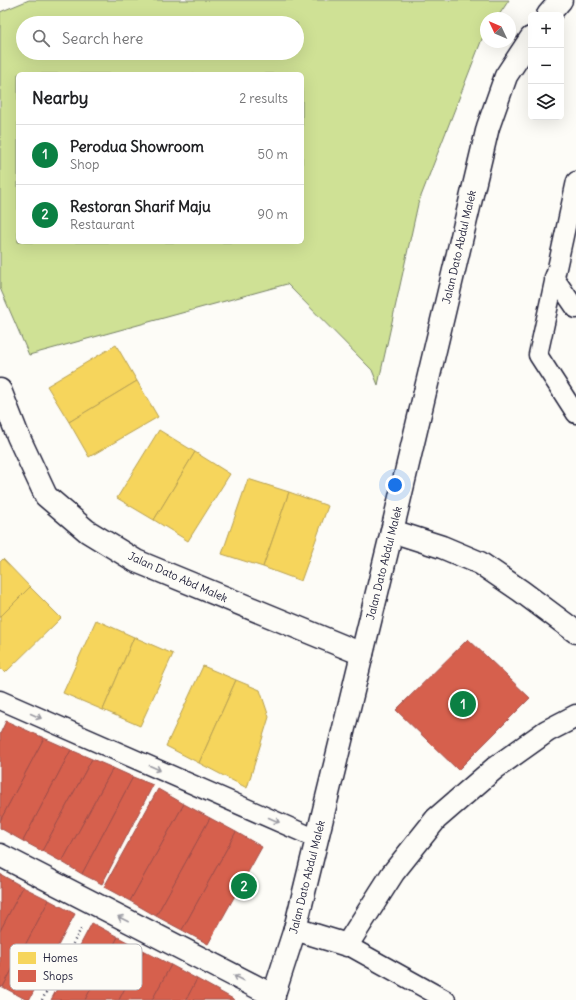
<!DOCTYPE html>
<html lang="en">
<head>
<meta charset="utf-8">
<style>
  body { margin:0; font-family:Delius,sans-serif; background:#f2f2f2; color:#202124 }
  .controls { position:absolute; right:12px; top:12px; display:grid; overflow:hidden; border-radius:6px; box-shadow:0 4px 16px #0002 }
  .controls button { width:36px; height:36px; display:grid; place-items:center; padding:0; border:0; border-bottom:1px solid #e0e0e0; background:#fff; color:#202124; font:20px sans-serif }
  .compass { position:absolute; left:480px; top:12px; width:36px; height:36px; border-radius:50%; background:#fff; box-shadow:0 4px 16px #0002; rotate:314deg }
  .you { position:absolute; left:395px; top:485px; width:14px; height:14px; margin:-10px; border:3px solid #fff; border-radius:50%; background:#1a73e8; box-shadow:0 0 0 6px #1a73e833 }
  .badge { display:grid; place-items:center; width:26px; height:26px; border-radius:50%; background:#0b8043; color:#fff; font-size:13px; font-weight:700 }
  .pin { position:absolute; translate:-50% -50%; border:2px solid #fff; box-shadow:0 1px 4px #0006 }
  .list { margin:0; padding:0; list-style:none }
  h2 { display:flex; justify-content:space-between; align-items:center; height:52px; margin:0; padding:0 16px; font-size:17px }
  h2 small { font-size:13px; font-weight:400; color:#757577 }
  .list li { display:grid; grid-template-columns:26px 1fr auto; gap:12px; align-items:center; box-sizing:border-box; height:60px; padding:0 16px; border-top:1px solid #e0e0e0 }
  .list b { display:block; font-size:15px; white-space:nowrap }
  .list p { margin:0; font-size:13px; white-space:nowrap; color:#757577 }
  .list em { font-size:13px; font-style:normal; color:#757577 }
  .icon { flex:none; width:22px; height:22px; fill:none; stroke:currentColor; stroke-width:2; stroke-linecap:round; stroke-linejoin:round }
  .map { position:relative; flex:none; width:576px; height:1000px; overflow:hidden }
  .search { position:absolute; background:#fff; box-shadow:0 4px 16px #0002; left:16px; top:16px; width:288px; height:44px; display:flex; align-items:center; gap:10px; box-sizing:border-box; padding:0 14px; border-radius:22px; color:#757577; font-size:15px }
  .panel { position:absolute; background:#fff; box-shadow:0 4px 16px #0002; left:16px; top:72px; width:288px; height:172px; border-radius:6px }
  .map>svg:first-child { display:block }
  .green { fill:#cfe195; stroke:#788268; fill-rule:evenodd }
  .homes { fill:#f6d55c; stroke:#b69f52 }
  .shops { fill:#d6604d; stroke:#a04d48 }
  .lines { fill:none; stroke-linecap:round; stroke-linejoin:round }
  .lane-casing { stroke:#22223b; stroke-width:21 }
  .street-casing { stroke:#22223b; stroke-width:25 }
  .secondary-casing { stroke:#22223b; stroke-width:25 }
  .path { stroke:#22223b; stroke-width:2.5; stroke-dasharray:1 3; stroke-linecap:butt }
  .lane { stroke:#fdfcf7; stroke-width:18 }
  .street { stroke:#fdfcf7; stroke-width:22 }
  .secondary { stroke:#fdfcf7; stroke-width:22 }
  .oneway { stroke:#9a9aa2 }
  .labels { text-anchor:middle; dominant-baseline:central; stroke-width:4; stroke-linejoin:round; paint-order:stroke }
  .street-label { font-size:11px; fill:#22223b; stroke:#fdfcf7 }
  .key { fill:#fdfcf7; stroke:#bbbbbf; stroke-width:1 }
  .key-label { font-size:11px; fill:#22223b }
</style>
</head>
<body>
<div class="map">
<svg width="576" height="1000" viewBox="0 0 576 1000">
  <rect width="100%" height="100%" fill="#fdfcf7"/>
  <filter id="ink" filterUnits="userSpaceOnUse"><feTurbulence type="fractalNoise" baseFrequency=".025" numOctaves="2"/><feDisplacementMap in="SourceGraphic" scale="8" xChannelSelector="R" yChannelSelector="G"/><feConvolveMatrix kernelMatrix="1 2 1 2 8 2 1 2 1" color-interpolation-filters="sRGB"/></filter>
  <g filter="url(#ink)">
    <path class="green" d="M29,0H509L497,18H486V34L482,39L418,204L378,385L372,370L287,284L29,355L0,288V12ZM23,23H297V53H23ZM18,74H302V242H18Z"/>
    <g class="homes">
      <polygon points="116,345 137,381 69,422 47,386"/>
      <polygon points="137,381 158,417 89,457 69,422"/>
      <polygon points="159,430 195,452 154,520 117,498"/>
      <polygon points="195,452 230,474 188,541 154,520"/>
      <polygon points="248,479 289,492 263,567 222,554"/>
      <polygon points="289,492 328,506 301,581 263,567"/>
      <polygon points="3,559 30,587 0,617 0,562"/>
      <polygon points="30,587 61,618 5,673 0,668 0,617"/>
      <polygon points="96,620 134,637 103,710 63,693"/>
      <polygon points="134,637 173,654 140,726 103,710"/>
      <polygon points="203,666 236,680 199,763 166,746"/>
      <polygon points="236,680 260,690 269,717 247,788 199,763"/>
    </g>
    <g class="shops">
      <polygon points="468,639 530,698 458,770 396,710"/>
      <polygon points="6,721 44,738 0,821 0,734"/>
      <polygon points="44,738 71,750 23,841 0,828 0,821"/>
      <polygon points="71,750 92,759 42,851 23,841"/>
      <polygon points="92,759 113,768 62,862 42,851"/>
      <polygon points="113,768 133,777 82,874 62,862"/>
      <polygon points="133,777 153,785 102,884 82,874"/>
      <polygon points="158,789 184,804 130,901 104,887"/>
      <polygon points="184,804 210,818 156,916 130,901"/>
      <polygon points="210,818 236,832 182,930 156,916"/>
      <polygon points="236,832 262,847 208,944 182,930"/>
      <polygon points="0,874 23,887 0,931"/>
      <polygon points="23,887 49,900 3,987 0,986 0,931"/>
      <polygon points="49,900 75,914 29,1000 27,1000 3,987"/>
      <polygon points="92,923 118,937 85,1000 51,1000"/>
      <polygon points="118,937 144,951 119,1000 85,1000"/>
      <polygon points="144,951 171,965 152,1000 119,1000"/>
      <polygon points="171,965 197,979 186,1000 152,1000"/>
      <polygon points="197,979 235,1000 186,1000"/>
    </g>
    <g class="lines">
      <defs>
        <g id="lane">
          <polyline points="576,181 538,355 576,414"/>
          <polyline points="554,277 576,309"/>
          <polyline points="0,700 317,839"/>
          <polyline points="347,945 446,1000"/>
        </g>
        <g id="street">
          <polyline points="0,390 18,436 46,496 87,531 136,561 362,654"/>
          <polyline points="0,855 274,996"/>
          <polyline points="295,929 347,945 393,873 436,819 495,768 547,731 576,716"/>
        </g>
        <g id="secondary">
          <polyline points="548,15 561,0"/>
          <polyline points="392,531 442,547 480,563 521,591 576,632"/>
          <polyline points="272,1000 295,929 392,531 488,127 506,76 531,38"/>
        </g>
      </defs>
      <use href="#lane" class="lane-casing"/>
      <use href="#street" class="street-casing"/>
      <use href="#secondary" class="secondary-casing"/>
      <polyline class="path" points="42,1000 81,929"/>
      <use href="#lane" class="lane"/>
      <use href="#street" class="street"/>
      <use href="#secondary" class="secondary"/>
    </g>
    <defs><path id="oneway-shaft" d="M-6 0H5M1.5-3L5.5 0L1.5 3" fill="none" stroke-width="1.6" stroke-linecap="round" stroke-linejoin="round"/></defs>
    <g class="oneway">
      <use href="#oneway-shaft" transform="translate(36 716) rotate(24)"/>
      <use href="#oneway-shaft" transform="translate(155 768) rotate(24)"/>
      <use href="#oneway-shaft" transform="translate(274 820) rotate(24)"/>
      <use href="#oneway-shaft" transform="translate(123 919) rotate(-153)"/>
      <use href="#oneway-shaft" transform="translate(239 978) rotate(-153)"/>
    </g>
  </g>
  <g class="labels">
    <g class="street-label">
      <text transform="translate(459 247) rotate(-77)">Jalan Dato Abdul Malek</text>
      <text transform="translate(384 563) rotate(-76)">Jalan Dato Abdul Malek</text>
      <text transform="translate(178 577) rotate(24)">Jalan Dato Abd Malek</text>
      <text transform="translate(307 877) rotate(-76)">Jalan Dato Abdul Malek</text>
    </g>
  </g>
  <rect x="10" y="944" width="132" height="46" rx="6" class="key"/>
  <rect x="18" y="952" width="18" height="12" fill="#f6d55c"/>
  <rect x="18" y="970" width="18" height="12" fill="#d6604d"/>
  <g class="key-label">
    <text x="43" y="962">Homes</text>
    <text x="43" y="980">Shops</text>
  </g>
</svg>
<div class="controls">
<button>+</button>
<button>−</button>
<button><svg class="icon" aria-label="layers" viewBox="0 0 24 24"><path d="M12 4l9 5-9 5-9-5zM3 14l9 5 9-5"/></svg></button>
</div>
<svg class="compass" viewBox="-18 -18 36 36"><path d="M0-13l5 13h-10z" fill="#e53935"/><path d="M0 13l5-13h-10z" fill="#757577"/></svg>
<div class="you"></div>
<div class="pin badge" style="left:463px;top:704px">1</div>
<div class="pin badge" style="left:244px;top:886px">2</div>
<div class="search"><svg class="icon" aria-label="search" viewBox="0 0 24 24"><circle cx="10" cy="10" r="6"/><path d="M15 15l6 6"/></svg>Search here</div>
<section class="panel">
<h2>Nearby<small>2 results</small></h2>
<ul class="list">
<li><span class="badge">1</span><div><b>Perodua Showroom</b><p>Shop</p></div><em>50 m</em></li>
<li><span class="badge">2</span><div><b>Restoran Sharif Maju</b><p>Restaurant</p></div><em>90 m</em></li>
</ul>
</section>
</div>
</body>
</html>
